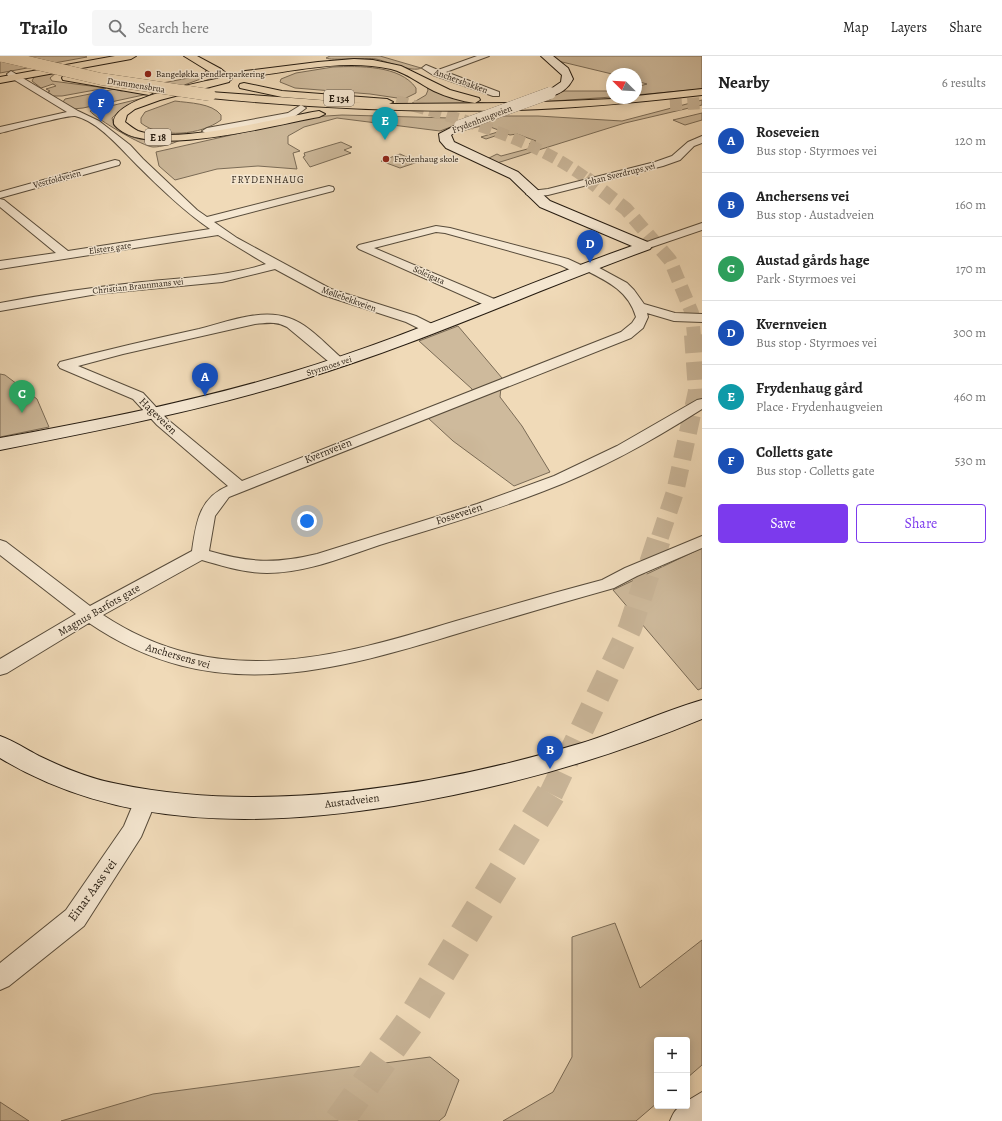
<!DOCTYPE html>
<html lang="en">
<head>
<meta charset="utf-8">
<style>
  body { margin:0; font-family:Alegreya,serif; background:#f6f6f6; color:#222 }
  .controls { position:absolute; right:12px; bottom:12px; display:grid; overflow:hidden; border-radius:4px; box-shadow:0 2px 10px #0003 }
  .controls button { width:36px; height:36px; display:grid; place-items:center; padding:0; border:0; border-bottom:1px solid #e0e0e0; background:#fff; color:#222; font:20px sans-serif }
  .compass { position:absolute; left:606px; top:12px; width:36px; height:36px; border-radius:50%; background:#fff; box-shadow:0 2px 10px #0003; rotate:294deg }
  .you { position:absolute; left:307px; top:465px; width:14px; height:14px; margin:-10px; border:3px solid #fff; border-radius:50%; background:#1a73e8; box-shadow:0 0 0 6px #1a73e833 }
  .badge { display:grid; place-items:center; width:26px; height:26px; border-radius:50%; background:#7c3aed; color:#fff; font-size:13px; font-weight:700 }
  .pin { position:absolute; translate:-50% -33px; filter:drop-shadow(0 1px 2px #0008) }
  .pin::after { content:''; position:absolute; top:21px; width:14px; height:12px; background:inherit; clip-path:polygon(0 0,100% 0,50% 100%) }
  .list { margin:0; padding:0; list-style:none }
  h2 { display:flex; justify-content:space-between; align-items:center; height:52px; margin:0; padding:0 16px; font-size:17px }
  h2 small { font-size:13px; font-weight:400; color:#767676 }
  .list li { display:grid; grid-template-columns:26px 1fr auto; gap:12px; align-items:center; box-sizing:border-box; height:64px; padding:0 16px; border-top:1px solid #e0e0e0 }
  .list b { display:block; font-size:15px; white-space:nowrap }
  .list p { margin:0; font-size:13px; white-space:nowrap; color:#767676 }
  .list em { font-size:13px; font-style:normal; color:#767676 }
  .actions { display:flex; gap:8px; padding:12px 16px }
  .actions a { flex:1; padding:9px 0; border:1px solid #7c3aed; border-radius:4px; text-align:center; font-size:14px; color:#7c3aed }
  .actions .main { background:#7c3aed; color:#fff }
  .icon { flex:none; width:22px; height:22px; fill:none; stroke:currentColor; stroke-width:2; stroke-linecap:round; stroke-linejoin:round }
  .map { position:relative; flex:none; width:702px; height:1065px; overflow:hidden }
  header { display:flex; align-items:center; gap:24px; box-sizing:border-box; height:56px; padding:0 20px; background:#fff; border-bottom:1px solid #e0e0e0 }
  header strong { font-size:19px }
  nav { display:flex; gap:22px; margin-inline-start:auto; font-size:14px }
  .search { width:280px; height:36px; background:#f6f6f6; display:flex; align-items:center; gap:10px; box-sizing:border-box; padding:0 14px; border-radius:4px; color:#767676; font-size:15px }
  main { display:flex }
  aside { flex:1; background:#fff }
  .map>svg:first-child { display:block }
  .green { fill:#ceba9c; stroke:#7a6b56 }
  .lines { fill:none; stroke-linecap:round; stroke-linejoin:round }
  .trunk-tunnel-far4 { stroke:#c8b497; stroke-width:12; stroke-dasharray:12 5.5; stroke-linecap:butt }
  .trunk-tunnel-far3 { stroke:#c8b497; stroke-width:14; stroke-dasharray:14 7; stroke-linecap:butt }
  .trunk-tunnel-far2 { stroke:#c8b497; stroke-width:18; stroke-dasharray:18 9; stroke-linecap:butt }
  .trunk-tunnel-far1 { stroke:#c8b497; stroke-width:24; stroke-dasharray:24 12; stroke-linecap:butt }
  .trunk-tunnel { stroke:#c8b497; stroke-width:30; stroke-dasharray:30 15; stroke-linecap:butt }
  .motorway-tunnel { stroke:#c8b497; stroke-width:12; stroke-dasharray:12 5.5; stroke-linecap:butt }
  .minor-casing { stroke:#584c3b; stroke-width:2 }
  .secondary-casing { stroke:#261c11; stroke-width:2 }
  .trunk-casing { stroke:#261c11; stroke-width:2 }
  .motorway-casing { stroke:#261c11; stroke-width:2 }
  .minor { fill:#f5e7d1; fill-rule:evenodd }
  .secondary { fill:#f5e7d1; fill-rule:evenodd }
  .trunk { fill:#f0dab8; fill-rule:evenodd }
  .motorway { fill:#f0dab8; fill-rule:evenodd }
  .secondary-bridge-casing { stroke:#261c11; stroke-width:12; stroke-linecap:butt }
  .motorway-bridge-casing { stroke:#261c11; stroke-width:12; stroke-linecap:butt }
  .secondary-bridge { stroke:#f5e7d1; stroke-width:12 }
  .motorway-bridge { stroke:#f0dab8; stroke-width:12 }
  .poi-dot { fill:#8f2418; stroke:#f5e7d1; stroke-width:1.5 }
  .labels { text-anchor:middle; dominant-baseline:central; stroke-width:3; stroke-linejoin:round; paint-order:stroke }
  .far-poi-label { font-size:9px; fill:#261c11; stroke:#f5e7d1; text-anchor:start }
  .far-street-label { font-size:9px; fill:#261c11; stroke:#f5e7d1 }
  .shield { fill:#f5e7d1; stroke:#64594b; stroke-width:1 }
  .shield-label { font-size:10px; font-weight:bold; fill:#261c11 }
  .far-neighbourhood-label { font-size:10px; letter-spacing:1px; fill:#261c11; stroke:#f5e7d1 }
  .street-label { font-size:11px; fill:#261c11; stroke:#f5e7d1 }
  .near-street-label { font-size:13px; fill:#261c11; stroke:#f5e7d1 }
</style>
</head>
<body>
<header>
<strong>Trailo</strong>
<div class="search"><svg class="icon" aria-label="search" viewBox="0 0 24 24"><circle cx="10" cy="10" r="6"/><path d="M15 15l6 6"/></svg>Search here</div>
<nav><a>Map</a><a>Layers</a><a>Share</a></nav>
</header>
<main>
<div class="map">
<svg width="702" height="1065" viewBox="0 0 702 1065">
  <rect width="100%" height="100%" fill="#f0dab8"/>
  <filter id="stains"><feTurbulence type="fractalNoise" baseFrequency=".005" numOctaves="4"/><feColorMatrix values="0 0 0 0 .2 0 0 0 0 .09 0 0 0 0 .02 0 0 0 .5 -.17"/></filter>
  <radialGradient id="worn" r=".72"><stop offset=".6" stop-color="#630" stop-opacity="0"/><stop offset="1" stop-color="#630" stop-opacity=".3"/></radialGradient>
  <g class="green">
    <polygon points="0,0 85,0 87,1 0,17"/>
    <path d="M330,0H380L421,12C413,17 386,5 376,3C366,1 331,5 326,2Z"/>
    <polygon points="552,0 702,0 702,33 636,39 636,31 647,28 636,25 636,18 612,18 558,5"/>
    <path d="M333,11C359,10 400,9 416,32V37L404,43L370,38L295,32L280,26L281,23L296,17Z"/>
    <polygon points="206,14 217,17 176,32 83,52 73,53 63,46 65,43 115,33 121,35 204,19"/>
    <polygon points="57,16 50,22 52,25 106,32 62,40 53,40 48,36 50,35 46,33 56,30 53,28 41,32 32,25 34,21"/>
    <path d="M215,21L218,23L133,48L122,53L112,62L114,70C131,88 159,84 180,84C173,88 161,91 153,91C144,91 96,63 90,55L188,31Z"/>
    <polygon points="427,31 470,45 491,48 409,49 426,39 428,34"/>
    <polygon points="564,35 612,35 612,41 539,46"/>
    <polygon points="702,44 702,49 625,67 497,107 489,102 497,98 501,100 535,91 529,88 536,85 517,78 510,79 504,77 486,83 481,81 501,75 485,69 457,76 498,60 538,60 622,65"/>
    <path d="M175,45C189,47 212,47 221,59V64C201,79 161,83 141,67V62L145,56Z"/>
    <polygon points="702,57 702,64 685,69 673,64"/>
    <polygon points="342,59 450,62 464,66 440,75 337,62 304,71 288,80 288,88 300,95 293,97 297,113 258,110 217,113 175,124 159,110 156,96 311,61"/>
    <polygon points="341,86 352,91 344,94 351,97 310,111 303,101 305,100 304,97"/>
    <polygon points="400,98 418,106 400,112 381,105"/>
    <polygon points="458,270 502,322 500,341 522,370 550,416 514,430 453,385 428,362 475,342 472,333 419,285"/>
    <polygon points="0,318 5,319 37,343 49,371 0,381"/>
    <polygon points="702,492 702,632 698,634 613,534"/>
    <polygon points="615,867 640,932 702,884 702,1009 687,1022 687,984 657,984 657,1047 636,1065 503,1065 553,1036 572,1001 572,881"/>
    <polygon points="430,1001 459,1024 445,1060 439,1065 61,1065 153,1038"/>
    <polygon points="0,1046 29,1065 0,1065"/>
  </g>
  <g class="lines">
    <path class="trunk-tunnel-far4" d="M396,45C459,62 535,83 587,123"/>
    <polyline class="trunk-tunnel-far3" points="586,122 626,153 670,204 692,257 694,280"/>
    <polyline class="trunk-tunnel-far2" points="660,481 675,436 697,335 693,279"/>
    <polyline class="trunk-tunnel-far1" points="551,738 630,572 660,480"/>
    <polyline class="trunk-tunnel" points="339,1065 410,966 551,737"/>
    <polyline class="motorway-tunnel" points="670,49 702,47"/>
    <defs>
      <g id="minor">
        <polygon points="477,0 489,0 446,16 499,36 499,40 493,40 433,19 422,12 426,9 438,14"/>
        <path d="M11,15L78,55L99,65L130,89L143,103L197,154L207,161L329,130L333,131L334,133L333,135L214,166L237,182L331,233L416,260L436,270L438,273L436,276H426L406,266L323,239L275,213L222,226L97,238L0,255V247C47,238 94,231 142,226C184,221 226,221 266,208L218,179L0,213V205L56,197L0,151V143L4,144L68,195L210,173C184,155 160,132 137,109C121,93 98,65 75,60C67,59 12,74 0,77V71L67,56L8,20L7,18Z"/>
        <polygon points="301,49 306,52 294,61 207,78 202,75 207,72 288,57"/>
        <polygon points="702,80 702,87 694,90 680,104 663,110 548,139 531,141 526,138 531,135 548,133 655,106 672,100 688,86"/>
        <polygon points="115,104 119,105 120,107 119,109 0,142 0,136"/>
        <polygon points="702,167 702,174 649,192 641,192 639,190 641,188"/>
        <path d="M436,170L450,172L568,203L583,210L588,207L592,208L627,227L634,234L644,248L675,257L702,258V266L674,265L647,257L648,261L643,272L631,282L229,441L215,460L209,495C251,507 275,508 317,498L477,448L554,420L617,390L697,344L702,343V353C652,385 600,414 544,435C493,455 439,471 386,487C348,499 308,517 267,517C245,517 223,510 202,504L103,559C218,635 334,602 456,565C504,551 553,537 602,524L625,512L702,480V492L637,520L614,532C564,546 513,561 463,576C332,616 212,651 89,567L7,617L0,619V603L76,558L0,499V484L6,486L90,550L192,495C196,467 199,442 228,430L157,369L133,343L60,312L58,309L60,306C106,294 153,283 199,273C227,266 261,252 289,262C310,269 327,290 344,304L346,307L344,310H334L287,271C276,265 267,267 255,268L123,298L78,310L143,337L167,363L242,425L621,276L632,267L636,261C629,236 609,226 587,215C579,221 568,212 560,209L445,177L436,176L374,192L499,245L500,248L499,251H489L359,193L357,191L359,189Z"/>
        <polygon points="145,736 153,739 156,745 141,781 84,870 9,930 0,934 0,907 66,854 124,770 137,739"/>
        <path d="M702,1036V1065H670C674,1056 676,1050 687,1050V1045Z"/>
      </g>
      <g id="secondary">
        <path d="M541,0H553L568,12L573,23C568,33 560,38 550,40L545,37L561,26L562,19Z"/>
        <path d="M460,67L466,70L451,79L454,86L518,116L550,145L650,187L652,190L650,193C534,235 422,287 304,323C204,354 102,374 0,394V382C98,364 196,345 292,316C408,281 518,230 632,190L540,151L510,122L446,92L440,85L439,78Z"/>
        <path d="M702,644V663C603,704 500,733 394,750C261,771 119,774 0,702V680C14,685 26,693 39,700C64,712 90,723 118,728C265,759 439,730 582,687C623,674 661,656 702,644Z"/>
      </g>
      <g id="trunk">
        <polygon points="115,0 136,0 131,3 0,27 0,21"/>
        <polygon points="184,0 197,0 221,13 232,22 231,24 223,24"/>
        <polygon points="244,27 282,35 387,43 393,46 387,49 282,41 240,32 239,30 240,28"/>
      </g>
      <g id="motorway">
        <path d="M354,3L373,4L401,10L450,34L479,42L480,44L475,47C461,45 447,41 434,35C420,28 407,17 391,13C343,2 292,16 245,21L240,18L245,15L318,6Z"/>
        <polygon points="67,19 149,33 154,36 149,39 63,24 62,22 63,20"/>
        <path d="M225,21L229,22L230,24L229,26L160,44L135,53L127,59L125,66C129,69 134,73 138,75C179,89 275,62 319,55L325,58L319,61C278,68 141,106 114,68C110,41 205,26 225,21Z"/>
        <path d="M702,33V39C641,46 580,52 518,54C415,57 313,52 210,42L205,39L210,36L333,45L395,48L518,47L636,42V40Z"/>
      </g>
    </defs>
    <use href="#minor" class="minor-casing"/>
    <use href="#secondary" class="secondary-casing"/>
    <use href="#trunk" class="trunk-casing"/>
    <use href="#motorway" class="motorway-casing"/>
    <use href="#minor" class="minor"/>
    <use href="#secondary" class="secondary"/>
    <use href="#trunk" class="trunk"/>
    <use href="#motorway" class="motorway"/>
    <defs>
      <polyline id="secondary-bridge" points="460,70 550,37"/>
      <polyline id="motorway-bridge" points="2,0 101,23 210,39"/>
    </defs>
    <use href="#secondary-bridge" class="secondary-bridge-casing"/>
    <use href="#motorway-bridge" class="motorway-bridge-casing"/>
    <use href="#secondary-bridge" class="secondary-bridge"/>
    <use href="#motorway-bridge" class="motorway-bridge"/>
  </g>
  <g class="poi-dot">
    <circle cx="148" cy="18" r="4"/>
    <circle cx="386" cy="103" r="4"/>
  </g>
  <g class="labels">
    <g class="far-poi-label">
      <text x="156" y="18">Bangeløkka pendlerparkering</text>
      <text x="394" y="103">Frydenhaug skole</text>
    </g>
    <g class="far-street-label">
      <text transform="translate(461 25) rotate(20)">Anchersbakken</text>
      <text transform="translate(136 29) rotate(9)">Drammensbrua</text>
      <text transform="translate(482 63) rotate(-21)">Frydenhaugveien</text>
      <text transform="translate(620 118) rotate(-14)">Johan Sverdrups vei</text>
      <text transform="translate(57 123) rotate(-15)">Vestfoldveien</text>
      <text transform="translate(110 192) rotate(-8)">Elsters gate</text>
      <text transform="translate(429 219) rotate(24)">Soleigata</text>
      <text transform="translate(138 230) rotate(-6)">Christian Braunmans vei</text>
      <text transform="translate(349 243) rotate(20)">Møllebekkveien</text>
      <text transform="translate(329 310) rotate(-18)">Styrmoes vei</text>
    </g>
    <g class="shield">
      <rect x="324" y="34" width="30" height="16" rx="3"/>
      <rect x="145" y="73" width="26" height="16" rx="3"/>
    </g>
    <g class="shield-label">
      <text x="339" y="42">E 134</text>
      <text x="158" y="81">E 18</text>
    </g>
    <g class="far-neighbourhood-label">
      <text x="268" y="123">FRYDENHAUG</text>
    </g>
    <g class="street-label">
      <text transform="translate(158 360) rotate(44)">Hageveien</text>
      <text transform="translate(328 395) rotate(-22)">Kvernveien</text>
      <text transform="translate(459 458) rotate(-18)">Fosseveien</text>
      <text transform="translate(99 554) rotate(-30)">Magnus Barfots gate</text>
      <text transform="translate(178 600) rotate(16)">Anchersens vei</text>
      <text transform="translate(352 745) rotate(-7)">Austadveien</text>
    </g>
    <g class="near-street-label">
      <text transform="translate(92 834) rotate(-54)">Einar Aass vei</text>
    </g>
  </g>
  <rect width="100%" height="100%" filter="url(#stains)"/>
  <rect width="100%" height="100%" fill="url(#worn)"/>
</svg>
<div class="controls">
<button>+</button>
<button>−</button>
</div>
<svg class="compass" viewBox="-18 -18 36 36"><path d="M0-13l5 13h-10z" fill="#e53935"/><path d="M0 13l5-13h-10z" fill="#767676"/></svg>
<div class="you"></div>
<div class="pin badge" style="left:205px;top:340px;background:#1a4fb4">A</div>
<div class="pin badge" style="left:550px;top:713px;background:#1a4fb4">B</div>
<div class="pin badge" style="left:22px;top:357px;background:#2e9e5b">C</div>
<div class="pin badge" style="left:590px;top:207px;background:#1a4fb4">D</div>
<div class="pin badge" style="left:385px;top:84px;background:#0f9aa8">E</div>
<div class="pin badge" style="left:101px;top:66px;background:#1a4fb4">F</div>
</div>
<aside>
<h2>Nearby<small>6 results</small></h2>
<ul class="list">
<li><span class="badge" style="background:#1a4fb4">A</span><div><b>Roseveien</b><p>Bus stop · Styrmoes vei</p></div><em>120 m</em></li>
<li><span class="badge" style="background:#1a4fb4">B</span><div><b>Anchersens vei</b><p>Bus stop · Austadveien</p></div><em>160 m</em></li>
<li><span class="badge" style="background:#2e9e5b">C</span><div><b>Austad gårds hage</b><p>Park · Styrmoes vei</p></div><em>170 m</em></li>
<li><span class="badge" style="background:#1a4fb4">D</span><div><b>Kvernveien</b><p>Bus stop · Styrmoes vei</p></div><em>300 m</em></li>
<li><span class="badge" style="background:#0f9aa8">E</span><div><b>Frydenhaug gård</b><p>Place · Frydenhaugveien</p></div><em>460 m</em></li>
<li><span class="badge" style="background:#1a4fb4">F</span><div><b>Colletts gate</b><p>Bus stop · Colletts gate</p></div><em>530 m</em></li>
</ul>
<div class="actions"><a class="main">Save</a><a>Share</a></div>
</aside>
</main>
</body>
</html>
